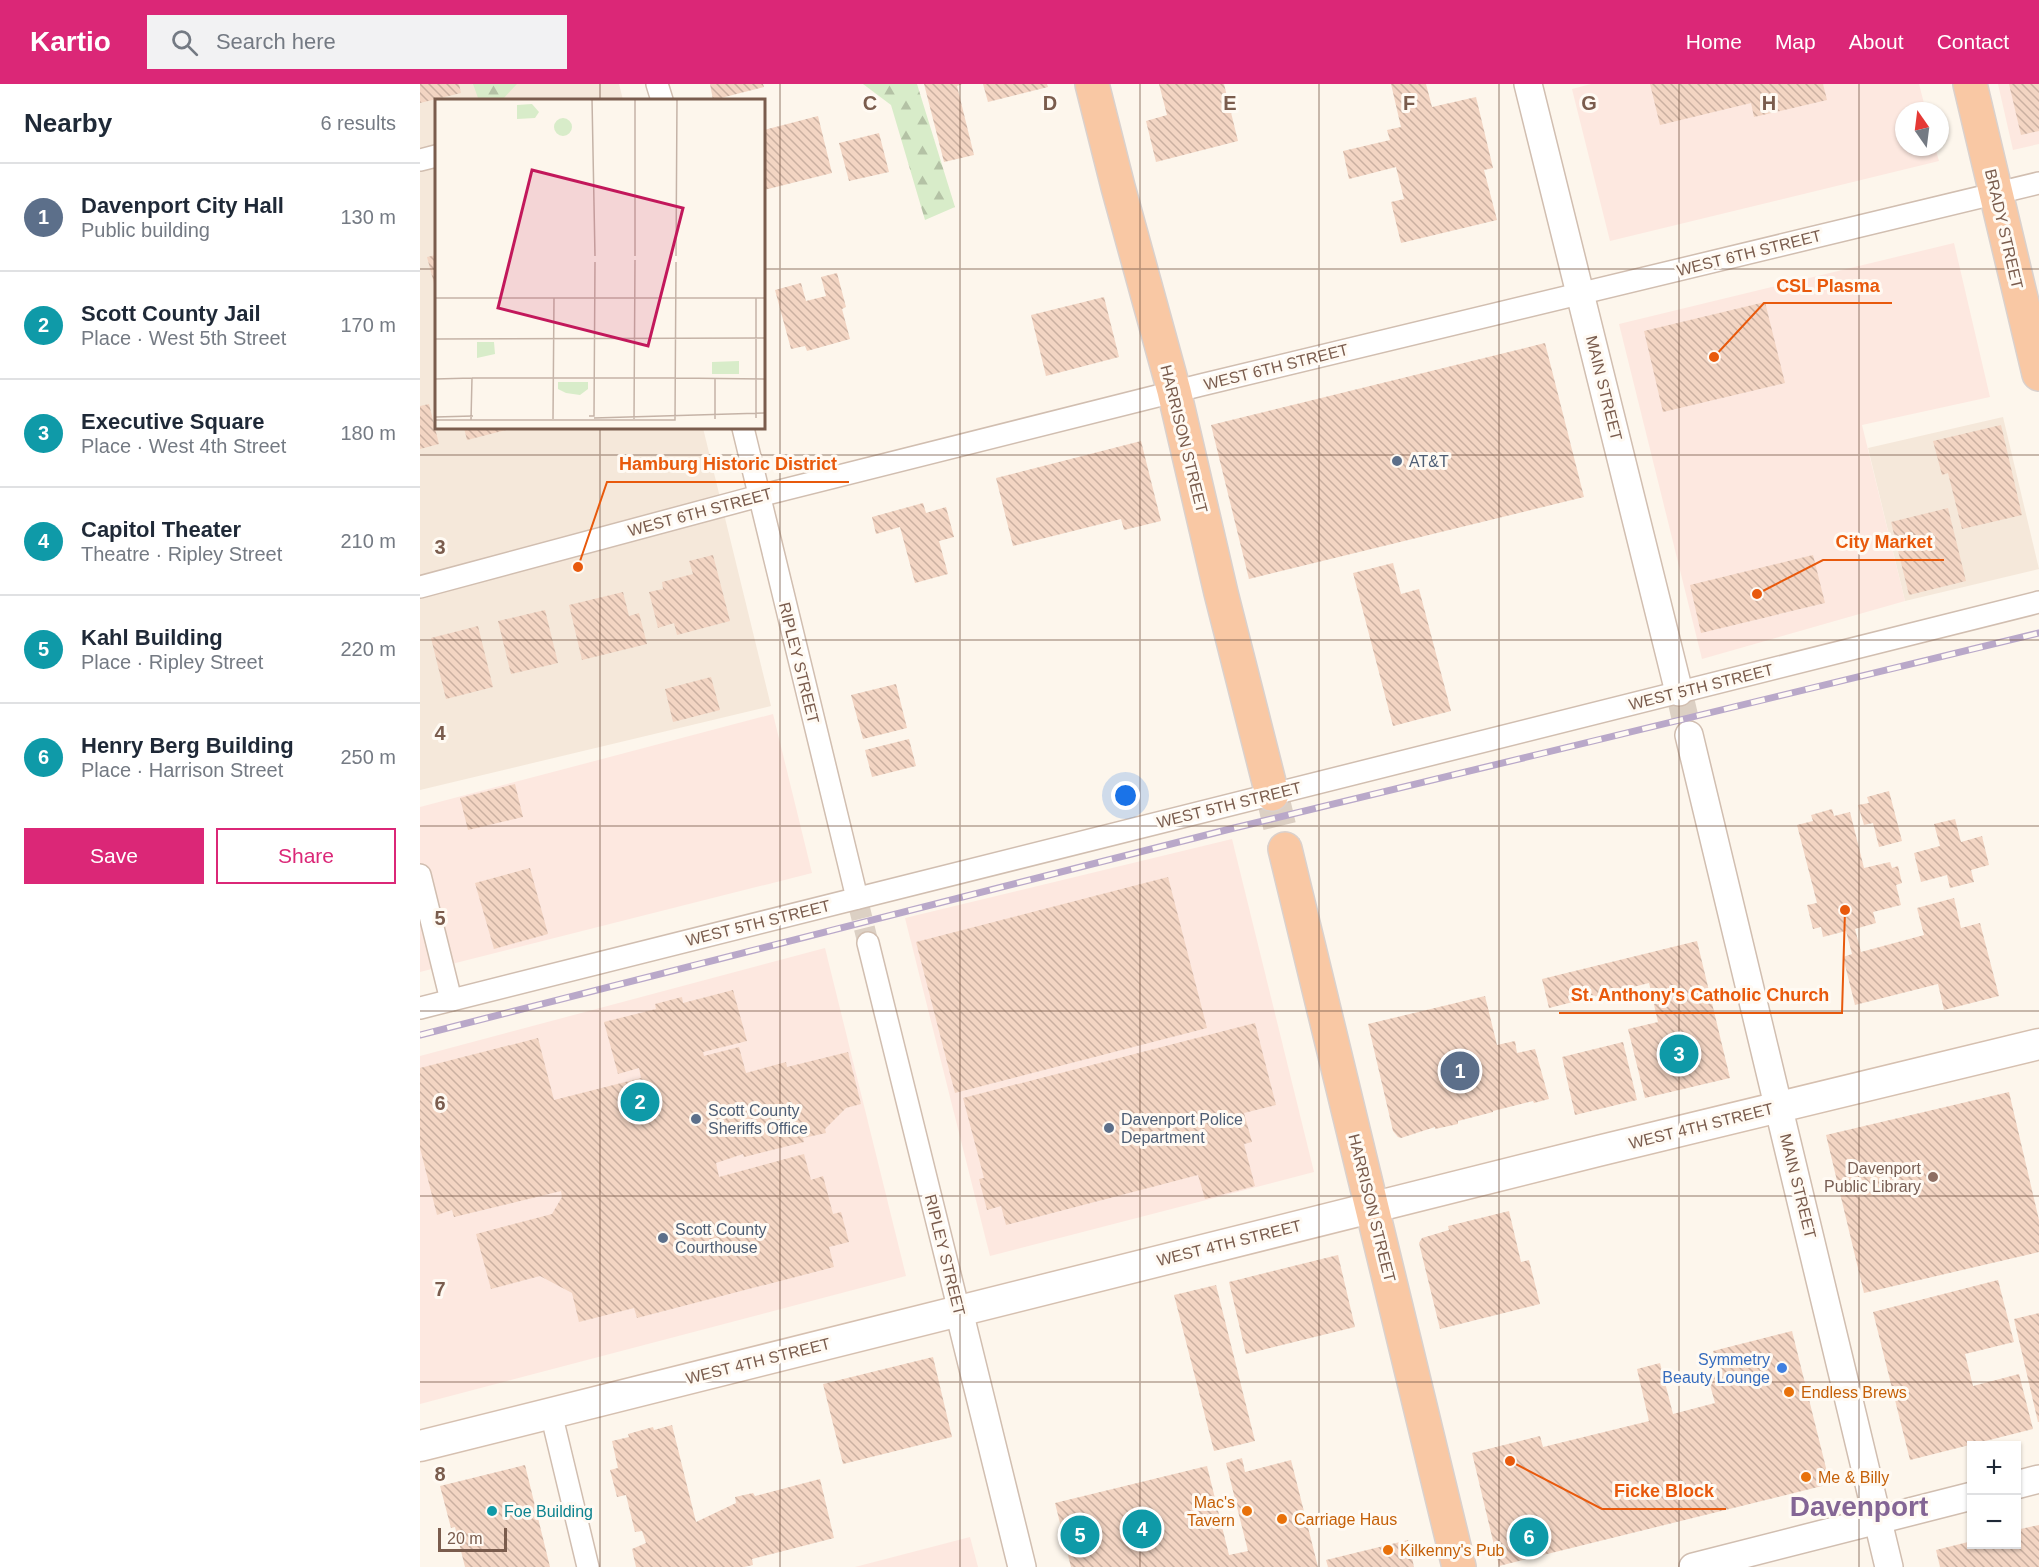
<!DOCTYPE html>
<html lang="en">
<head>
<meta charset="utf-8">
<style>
  body { margin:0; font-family:Arial,sans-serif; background:#f2f2f3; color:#1f2937 }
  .controls { position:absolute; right:18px; bottom:18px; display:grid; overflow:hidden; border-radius:0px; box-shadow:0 2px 4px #0004 }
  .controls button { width:54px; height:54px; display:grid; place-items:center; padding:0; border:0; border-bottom:2px solid #e0e1e3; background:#fff; color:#1f2937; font:30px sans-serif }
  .compass { position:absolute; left:1475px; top:18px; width:54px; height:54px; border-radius:50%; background:#fff; box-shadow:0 2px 4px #0004; rotate:346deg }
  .scale { position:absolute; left:18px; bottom:15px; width:69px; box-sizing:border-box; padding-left:6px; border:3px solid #7a5c4d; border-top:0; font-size:16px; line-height:21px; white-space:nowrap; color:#7a5c4d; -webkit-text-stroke:4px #fffaf3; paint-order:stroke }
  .you { position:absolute; left:706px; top:712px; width:21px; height:21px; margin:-15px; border:4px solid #fff; border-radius:50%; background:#1a73e8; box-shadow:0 0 0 9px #1a73e833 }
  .badge { display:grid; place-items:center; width:39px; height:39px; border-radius:50%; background:#db2777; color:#fff; font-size:20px; font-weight:700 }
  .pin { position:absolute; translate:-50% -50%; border:3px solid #fff; box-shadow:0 2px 6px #0006 }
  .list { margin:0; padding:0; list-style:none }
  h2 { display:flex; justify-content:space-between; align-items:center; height:78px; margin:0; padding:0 24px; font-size:26px }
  h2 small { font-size:20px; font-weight:400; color:#747a83 }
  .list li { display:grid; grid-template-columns:39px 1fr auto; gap:18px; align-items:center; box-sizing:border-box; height:108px; padding:0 24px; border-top:2px solid #e0e1e3 }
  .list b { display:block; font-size:22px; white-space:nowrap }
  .list p { margin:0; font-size:20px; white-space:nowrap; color:#747a83 }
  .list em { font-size:20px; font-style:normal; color:#747a83 }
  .actions { display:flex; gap:12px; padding:18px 24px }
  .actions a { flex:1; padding:14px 0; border:2px solid #db2777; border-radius:0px; text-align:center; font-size:21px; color:#db2777 }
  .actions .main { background:#db2777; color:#fff }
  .icon { flex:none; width:33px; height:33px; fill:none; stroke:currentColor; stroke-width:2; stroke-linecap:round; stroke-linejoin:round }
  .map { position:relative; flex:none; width:1619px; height:1483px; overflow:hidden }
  header { display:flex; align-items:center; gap:36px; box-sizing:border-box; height:84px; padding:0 30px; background:#db2777; color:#fff }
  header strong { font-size:28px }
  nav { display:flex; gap:33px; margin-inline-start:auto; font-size:21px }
  .search { width:420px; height:54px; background:#f2f2f3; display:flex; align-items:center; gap:15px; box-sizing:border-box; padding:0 21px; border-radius:0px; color:#747a83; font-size:22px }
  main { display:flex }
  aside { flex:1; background:#fff }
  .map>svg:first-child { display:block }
  .residential { fill:#f5e8da }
  .commercial { fill:#fde8e0 }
  .forest { fill:url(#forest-firs) }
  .building { fill:url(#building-back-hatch) }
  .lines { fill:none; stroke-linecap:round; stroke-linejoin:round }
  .minor-tunnel { stroke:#dcd0c4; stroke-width:21; stroke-dasharray:21 10; stroke-linecap:butt }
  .tertiary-tunnel { stroke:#dcd0c4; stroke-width:27; stroke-dasharray:27 14; stroke-linecap:butt }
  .trunk-tunnel { stroke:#dcd0c4; stroke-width:33; stroke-dasharray:33 16; stroke-linecap:butt }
  .minor-casing { stroke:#d1beb0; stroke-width:24 }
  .tertiary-casing { stroke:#d1beb0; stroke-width:30 }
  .secondary-casing { stroke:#d6c0b0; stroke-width:33 }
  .trunk-casing { stroke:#dad1cd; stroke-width:36 }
  .minor { stroke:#fff; stroke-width:21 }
  .tertiary { stroke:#fff; stroke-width:27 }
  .secondary { stroke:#fff; stroke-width:30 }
  .trunk { stroke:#f9c8a4; stroke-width:33 }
  .rail-casing { stroke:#b9a8c9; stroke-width:7 }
  .rail { stroke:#fffaf3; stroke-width:4.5; stroke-dasharray:14; stroke-linecap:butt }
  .grid { fill:none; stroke:#7a5c4d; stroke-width:1.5; stroke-opacity:0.55 }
  .service-dot { fill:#5c6f8a; stroke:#fffaf3; stroke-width:2 }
  .education-dot { fill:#8d6e63; stroke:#fffaf3; stroke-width:2 }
  .shop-dot { fill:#3f7fe0; stroke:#fffaf3; stroke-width:2 }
  .food-dot { fill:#e8710a; stroke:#fffaf3; stroke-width:2 }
  .culture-dot { fill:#0f9aa8; stroke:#fffaf3; stroke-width:2 }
  .labels { text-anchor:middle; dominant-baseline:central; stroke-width:6; stroke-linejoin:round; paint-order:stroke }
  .street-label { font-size:16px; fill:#7a5c4d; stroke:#fffaf3 }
  .service-label { font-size:16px; fill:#4e5e75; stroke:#fffaf3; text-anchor:start }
  .education-label { font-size:16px; fill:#785e54; stroke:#fffaf3; text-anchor:end }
  .shop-label { font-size:16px; fill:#366cbe; stroke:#fffaf3; text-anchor:end }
  .food-label { font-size:16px; fill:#c56008; stroke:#fffaf3; text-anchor:start }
  .culture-label { font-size:16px; fill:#0d838f; stroke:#fffaf3; text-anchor:start }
  .town-label { font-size:28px; font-weight:bold; fill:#846695; stroke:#fffaf3 }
  .inset-road { fill:none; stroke:#c5b3a7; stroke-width:1.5 }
  .view { fill:#c2185b; fill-opacity:0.15; stroke:#c2185b; stroke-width:3 }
  .inset-edge { fill:none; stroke:#7a5c4d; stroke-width:3 }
  .grid-label { font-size:20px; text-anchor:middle; font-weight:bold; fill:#7a5c4d; stroke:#fffaf3; stroke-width:6; stroke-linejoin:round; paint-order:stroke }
  .leader { fill:none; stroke:#e8590c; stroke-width:2 }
  .callout-dot { fill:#e8590c; stroke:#fffaf3; stroke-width:2 }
  .callout-label { font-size:18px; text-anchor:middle; font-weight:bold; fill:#e8590c; stroke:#fffaf3; stroke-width:6; stroke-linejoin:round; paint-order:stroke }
</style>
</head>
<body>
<header>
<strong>Kartio</strong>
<div class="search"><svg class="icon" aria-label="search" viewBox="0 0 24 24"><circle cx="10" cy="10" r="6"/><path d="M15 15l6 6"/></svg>Search here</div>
<nav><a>Home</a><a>Map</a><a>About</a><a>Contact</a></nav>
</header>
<main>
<aside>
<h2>Nearby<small>6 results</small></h2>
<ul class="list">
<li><span class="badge" style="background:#5c6f8a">1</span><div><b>Davenport City Hall</b><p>Public building</p></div><em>130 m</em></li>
<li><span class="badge" style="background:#0f9aa8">2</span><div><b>Scott County Jail</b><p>Place · West 5th Street</p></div><em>170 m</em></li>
<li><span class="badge" style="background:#0f9aa8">3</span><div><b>Executive Square</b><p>Place · West 4th Street</p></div><em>180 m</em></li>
<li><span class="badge" style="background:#0f9aa8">4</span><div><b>Capitol Theater</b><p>Theatre · Ripley Street</p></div><em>210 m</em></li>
<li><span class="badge" style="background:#0f9aa8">5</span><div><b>Kahl Building</b><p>Place · Ripley Street</p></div><em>220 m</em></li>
<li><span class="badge" style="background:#0f9aa8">6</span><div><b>Henry Berg Building</b><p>Place · Harrison Street</p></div><em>250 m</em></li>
</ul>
<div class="actions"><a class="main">Save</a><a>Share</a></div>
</aside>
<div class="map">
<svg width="1619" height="1483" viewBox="0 0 1619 1483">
  <defs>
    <pattern id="forest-firs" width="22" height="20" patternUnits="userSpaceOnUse" patternTransform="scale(1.5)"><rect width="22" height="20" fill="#d8ecc9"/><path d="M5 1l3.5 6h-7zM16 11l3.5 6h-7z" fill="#b4c2a5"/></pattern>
    <pattern id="building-back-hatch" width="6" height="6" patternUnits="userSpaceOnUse" patternTransform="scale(1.5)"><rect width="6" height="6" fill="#f3d5c3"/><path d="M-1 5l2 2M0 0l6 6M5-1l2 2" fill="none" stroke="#cab0a1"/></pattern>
  </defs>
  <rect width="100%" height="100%" fill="#fdf6ec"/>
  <g class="residential">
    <polygon points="0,0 199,0 203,16 16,16 16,344 283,344 351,622 0,706"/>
    <polygon points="1583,333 1619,485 1485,517 1448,364"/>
  </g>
  <g class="commercial">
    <polygon points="1171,0 1499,0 1506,27 1484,27 1484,63 1515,63 1519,77 1190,157 1152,5"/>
    <polygon points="1578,0 1619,0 1619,60 1593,66"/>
    <polygon points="1534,159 1570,313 1442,341 1485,517 1282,575 1199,240"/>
    <polygon points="353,630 392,789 0,888 0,723"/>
    <polygon points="812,755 894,1088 570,1172 485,834"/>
    <polygon points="405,864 486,1192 0,1320 0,972"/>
    <polygon points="550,1453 558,1483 435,1483"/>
  </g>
  <g class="forest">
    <polygon points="53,0 97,0 82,16 58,14"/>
    <polygon points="443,0 497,0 535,123 505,136 471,21"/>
  </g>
  <g class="building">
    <polygon points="0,0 39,0 41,9 0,19"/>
    <polygon points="290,0 343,0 344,3 293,16"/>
    <polygon points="504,0 542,0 537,2 554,71 524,78"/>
    <polygon points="563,0 627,0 628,3 568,18"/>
    <polygon points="739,0 804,0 818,57 736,78 726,37 747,31"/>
    <polygon points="971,0 1006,0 1012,23 1056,13 1073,84 1064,86 1077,136 981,159 971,118 984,115 976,83 929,95 923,67 970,56 967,46 981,43"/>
    <polygon points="1230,0 1403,0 1407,16 1334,33 1331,19 1240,41"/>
    <polygon points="1589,0 1619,0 1619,47 1601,51"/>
    <polygon points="398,32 412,89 344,106 344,46"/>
    <polygon points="459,49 469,88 429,97 419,59"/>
    <polygon points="16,171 16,207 7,173"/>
    <polygon points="417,189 426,223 422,225 430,255 387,267 385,262 371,265 355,206 381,199 386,217 406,212 401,193"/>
    <polygon points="684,213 699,273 626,292 611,231"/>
    <polygon points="1345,218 1365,299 1243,328 1224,247"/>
    <polygon points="1125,259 1164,413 829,495 791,341"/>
    <polygon points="9,320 19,360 0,365 0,322"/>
    <polygon points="1581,341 1602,431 1542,445 1528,389 1522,391 1513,357"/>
    <polygon points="44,344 94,344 47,356"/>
    <polygon points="721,357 741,437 704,446 701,435 593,462 576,394"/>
    <polygon points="503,419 506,429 526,423 534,453 519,457 528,490 495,499 480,443 456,450 452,433"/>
    <polygon points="1528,424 1546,497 1489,511 1471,438"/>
    <polygon points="293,471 310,537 257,551 254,539 238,544 229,508 243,505 242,498 273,490 269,477"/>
    <polygon points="1393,471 1405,519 1281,549 1270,501"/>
    <polygon points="973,479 981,510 999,505 1031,627 973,642 933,489"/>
    <polygon points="203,508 209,532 219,529 227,560 162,576 149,521"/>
    <polygon points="125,526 138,579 91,590 78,537"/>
    <polygon points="58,542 73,603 26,615 11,554"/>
    <polygon points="291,593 300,626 253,638 245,605"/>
    <polygon points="476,600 487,644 443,655 431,611"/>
    <polygon points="489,655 496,682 452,693 445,666"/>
    <polygon points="95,700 103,733 48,746 40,714"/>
    <polygon points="1469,707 1482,757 1459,763 1453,739 1444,741 1438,721 1449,719 1447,713"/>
    <polygon points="1412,725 1414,732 1430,728 1444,784 1470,778 1472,784 1478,782 1482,799 1476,801 1481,821 1453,828 1456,839 1435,845 1441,868 1504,851 1497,824 1534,814 1541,844 1560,839 1579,912 1524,926 1518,900 1435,921 1423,873 1432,870 1426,847 1403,853 1401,843 1393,845 1387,821 1397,819 1377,741 1393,737 1391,731"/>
    <polygon points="1535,735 1541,758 1562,752 1569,781 1551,786 1554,798 1530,804 1527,791 1501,798 1494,769 1520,762 1514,740"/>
    <polygon points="110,784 128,850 74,865 55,799"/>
    <polygon points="748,793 787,944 535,1009 496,858"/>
    <polygon points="1277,857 1310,994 1225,1014 1208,945 1238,938 1229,899 1129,924 1122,895"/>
    <polygon points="313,906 327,957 283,968 284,972 319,963 326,989 366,978 367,983 428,968 441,1020 426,1024 405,1045 406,1049 383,1054 384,1058 324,1073 323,1070 296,1079 299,1093 384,1070 391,1096 403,1092 413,1130 421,1128 429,1158 409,1163 414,1183 217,1234 214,1224 159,1238 152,1209 120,1192 71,1205 56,1150 132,1130 142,1113 141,1107 34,1133 32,1126 17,1131 0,1064 0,984 118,954 134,1016 221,994 219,984 198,990 184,938 236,925 235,920 262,913 263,919"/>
    <polygon points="1065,912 1077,961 1095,957 1097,969 1115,965 1129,1015 1114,1019 1113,1017 1073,1027 1073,1028 1038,1037 1038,1040 1015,1045 1015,1043 981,1054 978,1053 973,1047 948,940"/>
    <polygon points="835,939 856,1021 824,1029 832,1058 824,1060 835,1102 785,1115 778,1091 586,1141 581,1122 567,1126 559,1095 564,1094 543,1014"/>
    <polygon points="1203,958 1217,1016 1155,1031 1142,973"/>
    <polygon points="1589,1008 1619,1136 1619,1168 1444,1209 1406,1051"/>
    <polygon points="1089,1127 1101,1178 1109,1176 1120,1220 1020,1245 999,1159 1002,1154 1029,1146 1028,1142"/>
    <polygon points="918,1171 935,1243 826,1270 809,1198"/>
    <polygon points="1578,1196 1594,1258 1545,1270 1553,1302 1599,1290 1613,1345 1490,1376 1453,1228"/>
    <polygon points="796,1201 835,1357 794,1367 754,1211"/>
    <polygon points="1619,1229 1619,1338 1618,1338 1594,1235"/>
    <polygon points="1372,1247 1410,1400 1079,1482 1052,1369 1120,1352 1123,1363 1229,1337 1217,1285 1240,1279 1253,1330 1295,1319 1287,1290 1298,1287 1293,1267"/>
    <polygon points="513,1273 532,1353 423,1380 403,1300"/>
    <polygon points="252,1341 276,1438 316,1419 315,1413 333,1409 335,1412 400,1395 414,1454 332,1475 333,1481 324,1483 216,1483 212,1465 226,1459 222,1447 215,1448 206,1411 197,1413 190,1386 198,1384 192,1357 209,1353 208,1350 233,1343 234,1346"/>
    <polygon points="822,1374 825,1388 871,1376 898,1483 651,1483 635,1419 787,1382 809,1471 828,1467 806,1379"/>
    <polygon points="105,1381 130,1483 45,1483 35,1443 31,1444 20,1402"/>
    <polygon points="1619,1441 1619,1483 1520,1483 1516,1466 1552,1457 1552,1460 1596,1460 1596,1446"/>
    <polygon points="988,1456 994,1483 908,1483 906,1476"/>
  </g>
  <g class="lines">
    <polyline class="minor-tunnel" points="437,814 448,859"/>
    <polyline class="tertiary-tunnel" points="1259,608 1269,651"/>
    <polyline class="trunk-tunnel" points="852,710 865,765"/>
    <defs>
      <g id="minor">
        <polyline points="237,0 242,16"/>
        <polyline points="0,76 16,72"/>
        <polyline points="323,344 437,814"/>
        <polyline points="0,503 339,412 781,301 1619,99"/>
        <polyline points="0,791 31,916"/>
        <polyline points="448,859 539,1227"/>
        <polyline points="0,924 1619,518"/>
        <polyline points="131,1329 168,1483"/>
      </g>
      <g id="tertiary">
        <polyline points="1108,0 1259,608"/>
        <polyline points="1269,651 1469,1483"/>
        <polyline points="539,1227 602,1483"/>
        <polyline points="1596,1401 1619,1395"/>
        <polyline points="1273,1483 1552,1412"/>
      </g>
      <polyline id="secondary" points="0,1362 1178,1067 1619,960"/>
      <g id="trunk">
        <polyline points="672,0 698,103 754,307 801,509 852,710"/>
        <polyline points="1550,0 1619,290"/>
        <polyline points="865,765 1039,1483"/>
      </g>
    </defs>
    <use href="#minor" class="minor-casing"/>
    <use href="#tertiary" class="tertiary-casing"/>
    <use href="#secondary" class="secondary-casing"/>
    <use href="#trunk" class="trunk-casing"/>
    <use href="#minor" class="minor"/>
    <use href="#tertiary" class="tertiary"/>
    <use href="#secondary" class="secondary"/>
    <use href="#trunk" class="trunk"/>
    <defs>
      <polyline id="rail" points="0,951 810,745 1619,549"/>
    </defs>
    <use href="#rail" class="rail-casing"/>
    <use href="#rail" class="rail"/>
  </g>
  <path class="grid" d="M180,0V16M360,0V1483M540,0V1483M720,0V1483M899,0V1483M1079,0V1483M1259,0V1483M1439,0V1483M0,185H16M344,185H1619M180,344V1483M0,371H1619M0,556H1619M0,742H1619M0,927H1619M0,1112H1619M0,1298H1619"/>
  <g class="service-dot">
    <circle cx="977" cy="377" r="6"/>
    <circle cx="276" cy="1035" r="6"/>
    <circle cx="689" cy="1044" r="6"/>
    <circle cx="243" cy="1154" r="6"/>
  </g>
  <circle class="education-dot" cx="1513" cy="1093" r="6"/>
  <circle class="shop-dot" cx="1362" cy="1284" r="6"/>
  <g class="food-dot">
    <circle cx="1369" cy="1308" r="6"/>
    <circle cx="1386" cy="1393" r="6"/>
    <circle cx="827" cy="1427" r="6"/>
    <circle cx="862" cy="1435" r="6"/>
    <circle cx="968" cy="1466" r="6"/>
  </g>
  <circle class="culture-dot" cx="72" cy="1427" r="6"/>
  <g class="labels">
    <g class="street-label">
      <text transform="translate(1584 145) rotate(77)">BRADY STREET</text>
      <text transform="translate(1329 169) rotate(-14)">WEST 6TH STREET</text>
      <text transform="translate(856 283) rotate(-14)">WEST 6TH STREET</text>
      <text transform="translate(1184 304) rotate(76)">MAIN STREET</text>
      <text transform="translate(764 355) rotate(76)">HARRISON STREET</text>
      <text transform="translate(280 428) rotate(-15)">WEST 6TH STREET</text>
      <text transform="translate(379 579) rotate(76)">RIPLEY STREET</text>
      <text transform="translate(1281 603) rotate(-14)">WEST 5TH STREET</text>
      <text transform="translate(809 721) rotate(-14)">WEST 5TH STREET</text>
      <text transform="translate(338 839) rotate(-14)">WEST 5TH STREET</text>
      <text transform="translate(1281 1042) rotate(-14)">WEST 4TH STREET</text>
      <text transform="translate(1378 1102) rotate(76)">MAIN STREET</text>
      <text transform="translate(952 1124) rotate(76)">HARRISON STREET</text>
      <text transform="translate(809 1159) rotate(-14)">WEST 4TH STREET</text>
      <text transform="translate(525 1171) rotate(76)">RIPLEY STREET</text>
      <text transform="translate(338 1277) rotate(-14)">WEST 4TH STREET</text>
    </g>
    <g class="service-label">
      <text x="989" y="377">AT&amp;T</text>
      <text x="288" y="1026">Scott County<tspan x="288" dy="18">Sheriffs Office</tspan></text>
      <text x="701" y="1035">Davenport Police<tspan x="701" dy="18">Department</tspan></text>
      <text x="255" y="1145">Scott County<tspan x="255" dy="18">Courthouse</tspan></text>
    </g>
    <g class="education-label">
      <text x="1501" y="1084">Davenport<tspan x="1501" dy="18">Public Library</tspan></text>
    </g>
    <g class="shop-label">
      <text x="1350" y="1275">Symmetry<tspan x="1350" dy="18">Beauty Lounge</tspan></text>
    </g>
    <g class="food-label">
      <text x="1381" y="1308">Endless Brews</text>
      <text x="1398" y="1393">Me &amp; Billy</text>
      <text x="815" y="1418" text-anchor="end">Mac's<tspan x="815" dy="18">Tavern</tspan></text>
      <text x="874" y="1435">Carriage Haus</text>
      <text x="980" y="1466">Kilkenny's Pub</text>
    </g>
    <g class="culture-label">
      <text x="84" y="1427">Foe Building</text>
    </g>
    <g class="town-label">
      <text x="1439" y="1422">Davenport</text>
    </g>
  </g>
  <g transform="translate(15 15)">
    <rect width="330" height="330" fill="#fdf6ec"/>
    <path d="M97,5L104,13L100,19L82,20V6Z" fill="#d8ecc9"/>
    <path d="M119 28a9 9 0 1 1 18 0a9 9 0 1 1-18 0ZM42,243H59L60,255L42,259ZM304,262V275H277V263ZM123,283H153V290L145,296L131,294L123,290Z" fill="#d8ecc9"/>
    <path class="inset-road" d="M157,0L160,157M200,0V157M241,157L242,0M0,199H330M321,199V319M0,240L330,239M37,279H241M241,279L330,280M280,279V320M0,280L37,279L36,321H240L241,163M154,317H159L160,163M0,318L38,317M159,319L330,314M118,320L119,199M199,320L200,161M0,321H36"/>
    <path class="view" d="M97,71L248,109L213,247L63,209Z"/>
    <rect width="330" height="330" class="inset-edge"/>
  </g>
  <g class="grid-label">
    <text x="450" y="26">C</text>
    <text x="630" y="26">D</text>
    <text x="810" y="26">E</text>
    <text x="989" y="26">F</text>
    <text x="1169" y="26">G</text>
    <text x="1349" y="26">H</text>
    <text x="20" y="470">3</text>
    <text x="20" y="656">4</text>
    <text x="20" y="841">5</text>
    <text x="20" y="1026">6</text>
    <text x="20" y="1212">7</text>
    <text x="20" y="1397">8</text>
  </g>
  <path class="leader" d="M1294 273L1344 219H1472M158 483L187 398H429M1337 510L1403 476H1524M1425 826L1422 929H1139M1090 1377L1182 1425H1306"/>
  <g class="callout-dot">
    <circle cx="1294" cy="273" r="6"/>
    <circle cx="158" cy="483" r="6"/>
    <circle cx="1337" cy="510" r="6"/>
    <circle cx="1425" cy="826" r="6"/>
    <circle cx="1090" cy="1377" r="6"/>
  </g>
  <g class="callout-label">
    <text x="1408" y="208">CSL Plasma</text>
    <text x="308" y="386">Hamburg Historic District</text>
    <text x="1464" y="464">City Market</text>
    <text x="1280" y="917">St. Anthony's Catholic Church</text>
    <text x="1244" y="1413">Ficke Block</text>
  </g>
</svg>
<div class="controls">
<button>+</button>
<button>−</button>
</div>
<svg class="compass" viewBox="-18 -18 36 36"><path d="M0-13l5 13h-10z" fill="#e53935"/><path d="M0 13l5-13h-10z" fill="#747a83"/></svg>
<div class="scale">20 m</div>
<div class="you"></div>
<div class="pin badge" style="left:1040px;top:987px;background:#5c6f8a">1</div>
<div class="pin badge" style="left:220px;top:1018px;background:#0f9aa8">2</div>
<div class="pin badge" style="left:1259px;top:970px;background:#0f9aa8">3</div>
<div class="pin badge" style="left:722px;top:1445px;background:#0f9aa8">4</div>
<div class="pin badge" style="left:660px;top:1451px;background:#0f9aa8">5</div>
<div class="pin badge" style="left:1109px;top:1453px;background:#0f9aa8">6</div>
</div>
</main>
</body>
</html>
